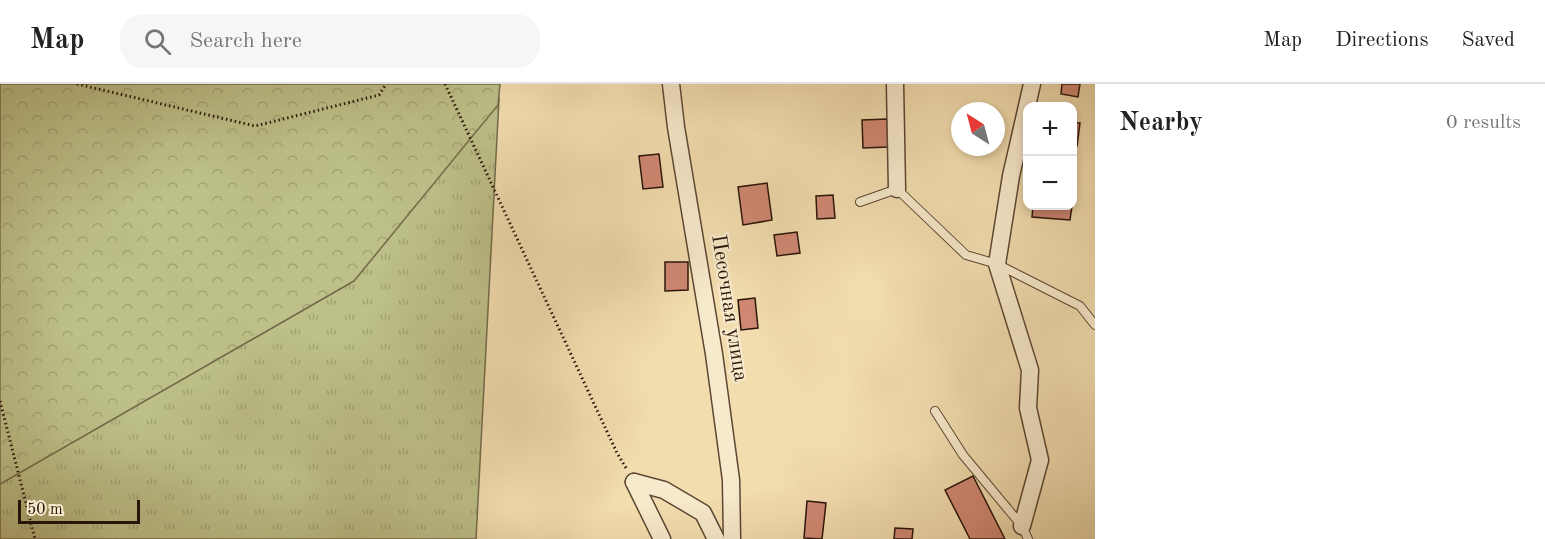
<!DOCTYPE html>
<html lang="en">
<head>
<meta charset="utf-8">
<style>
  body { margin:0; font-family:"Old Standard TT",serif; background:#f6f6f6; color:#222 }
  .controls { position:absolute; right:18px; top:18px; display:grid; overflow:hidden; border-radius:12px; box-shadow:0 3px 9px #0003 }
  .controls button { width:54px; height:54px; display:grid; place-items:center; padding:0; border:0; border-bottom:2px solid #e0e0e0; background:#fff; color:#222; font:30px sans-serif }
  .compass { position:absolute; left:951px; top:18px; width:54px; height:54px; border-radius:50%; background:#fff; box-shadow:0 3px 9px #0003; rotate:324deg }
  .scale { position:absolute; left:18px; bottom:15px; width:122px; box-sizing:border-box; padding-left:6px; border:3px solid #2a150a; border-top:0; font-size:16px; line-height:21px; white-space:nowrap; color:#2a150a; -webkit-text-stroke:4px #f7e9cb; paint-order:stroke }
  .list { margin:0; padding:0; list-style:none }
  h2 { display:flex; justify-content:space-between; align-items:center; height:78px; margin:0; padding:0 24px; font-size:26px }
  h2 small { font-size:20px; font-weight:400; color:#767676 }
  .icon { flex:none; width:33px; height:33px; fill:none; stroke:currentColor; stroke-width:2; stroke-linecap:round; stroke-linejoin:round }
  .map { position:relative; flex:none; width:1095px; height:455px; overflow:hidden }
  header { display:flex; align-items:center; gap:36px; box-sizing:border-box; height:84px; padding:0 30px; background:#fff; border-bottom:2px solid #e0e0e0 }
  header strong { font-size:28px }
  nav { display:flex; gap:33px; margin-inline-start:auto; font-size:21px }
  .search { width:420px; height:54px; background:#f6f6f6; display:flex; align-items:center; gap:15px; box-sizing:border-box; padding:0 21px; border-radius:24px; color:#767676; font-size:22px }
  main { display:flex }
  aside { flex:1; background:#fff }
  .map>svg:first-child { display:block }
  .grass { fill:url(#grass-tufts); stroke:#746a4a; stroke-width:1.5 }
  .forest { fill:url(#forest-crowns); stroke:#746a4a; stroke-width:1.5 }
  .building { fill:#d08873; stroke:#2a150a; stroke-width:1.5 }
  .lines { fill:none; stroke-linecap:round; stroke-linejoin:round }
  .service-casing { stroke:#5c4733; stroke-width:10 }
  .minor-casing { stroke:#5c4733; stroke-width:19 }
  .path { stroke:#2a150a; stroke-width:3; stroke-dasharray:1.5 3; stroke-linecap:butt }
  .service { stroke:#f7e9cb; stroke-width:8 }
  .minor { stroke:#f7e9cb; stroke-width:16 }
  .labels { text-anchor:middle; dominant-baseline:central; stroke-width:4.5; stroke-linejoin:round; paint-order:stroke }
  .street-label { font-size:21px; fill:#2a150a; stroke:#f7e9cb }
</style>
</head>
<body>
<header>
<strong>Map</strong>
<div class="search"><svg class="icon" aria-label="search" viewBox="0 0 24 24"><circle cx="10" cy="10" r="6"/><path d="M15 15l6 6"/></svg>Search here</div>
<nav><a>Map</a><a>Directions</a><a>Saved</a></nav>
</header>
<main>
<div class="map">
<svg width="1095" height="455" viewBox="0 0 1095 455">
  <defs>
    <pattern id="grass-tufts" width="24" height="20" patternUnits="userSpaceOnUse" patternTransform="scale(1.5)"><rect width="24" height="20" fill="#bdc089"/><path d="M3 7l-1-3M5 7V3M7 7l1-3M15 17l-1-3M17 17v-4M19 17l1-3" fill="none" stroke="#a3a475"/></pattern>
    <pattern id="forest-crowns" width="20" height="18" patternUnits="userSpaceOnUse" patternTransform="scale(1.5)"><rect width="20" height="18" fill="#bdc089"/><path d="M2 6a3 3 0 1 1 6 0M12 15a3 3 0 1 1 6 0" fill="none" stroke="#a3a475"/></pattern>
  </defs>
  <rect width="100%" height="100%" fill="#f2ddaf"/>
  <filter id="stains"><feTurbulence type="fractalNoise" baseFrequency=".00333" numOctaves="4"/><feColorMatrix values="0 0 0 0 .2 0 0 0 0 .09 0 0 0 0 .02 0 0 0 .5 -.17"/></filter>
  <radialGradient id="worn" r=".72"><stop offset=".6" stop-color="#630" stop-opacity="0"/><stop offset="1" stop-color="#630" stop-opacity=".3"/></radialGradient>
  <polygon class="grass" points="499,15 476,455 0,455 0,400 354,197"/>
  <polygon class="forest" points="0,0 500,0 498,21 354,197 0,400"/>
  <g class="building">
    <polygon points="1062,0 1080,0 1078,13 1061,10"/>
    <polygon points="887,35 888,63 863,64 862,36"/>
    <polygon points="1072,39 1080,39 1077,62 1072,62"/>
    <polygon points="659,70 663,103 643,105 639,72"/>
    <polygon points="767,99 772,136 743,141 738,103"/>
    <polygon points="833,111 835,134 817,135 816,112"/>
    <polygon points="1033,122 1072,122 1070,136 1032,133"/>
    <polygon points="797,148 800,169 777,172 774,151"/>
    <polygon points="665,178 688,178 688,206 665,207"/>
    <polygon points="755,214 758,244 741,246 738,216"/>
    <polygon points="973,392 1005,455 970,455 945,406"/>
    <polygon points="807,417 826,419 822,455 804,454"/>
    <polygon points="895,444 913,445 912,455 894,455"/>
  </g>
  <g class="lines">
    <defs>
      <g id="service">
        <polyline points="860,118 897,105 966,171 997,180 1080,222 1095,241"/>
        <polyline points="935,327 963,371 1022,442 1028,455"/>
      </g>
      <g id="minor">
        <polyline points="671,0 676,43 714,270 731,396 732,455"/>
        <polyline points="895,0 897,105"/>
        <polyline points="634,398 664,406 703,429 716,455"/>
        <polyline points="634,398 662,455"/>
        <polyline points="1022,442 1040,376 1028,324 1030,286 997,180 1011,92 1032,0"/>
      </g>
    </defs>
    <use href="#service" class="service-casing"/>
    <use href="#minor" class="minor-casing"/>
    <g class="path">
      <polyline points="77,0 255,42 379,11 386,0"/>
      <polyline points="445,0 617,369 626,384"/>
      <polyline points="0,317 35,455"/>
    </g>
    <use href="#service" class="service"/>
    <use href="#minor" class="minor"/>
  </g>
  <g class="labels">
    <g class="street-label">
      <text transform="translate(729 224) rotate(81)">Песочная улица</text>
    </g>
  </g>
  <rect width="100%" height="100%" filter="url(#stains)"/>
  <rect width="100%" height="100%" fill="url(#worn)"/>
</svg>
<div class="controls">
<button>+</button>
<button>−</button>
</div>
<svg class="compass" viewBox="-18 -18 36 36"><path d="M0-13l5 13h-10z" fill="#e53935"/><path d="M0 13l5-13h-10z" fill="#767676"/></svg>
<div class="scale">50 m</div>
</div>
<aside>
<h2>Nearby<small>0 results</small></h2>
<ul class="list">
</ul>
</aside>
</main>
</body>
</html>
